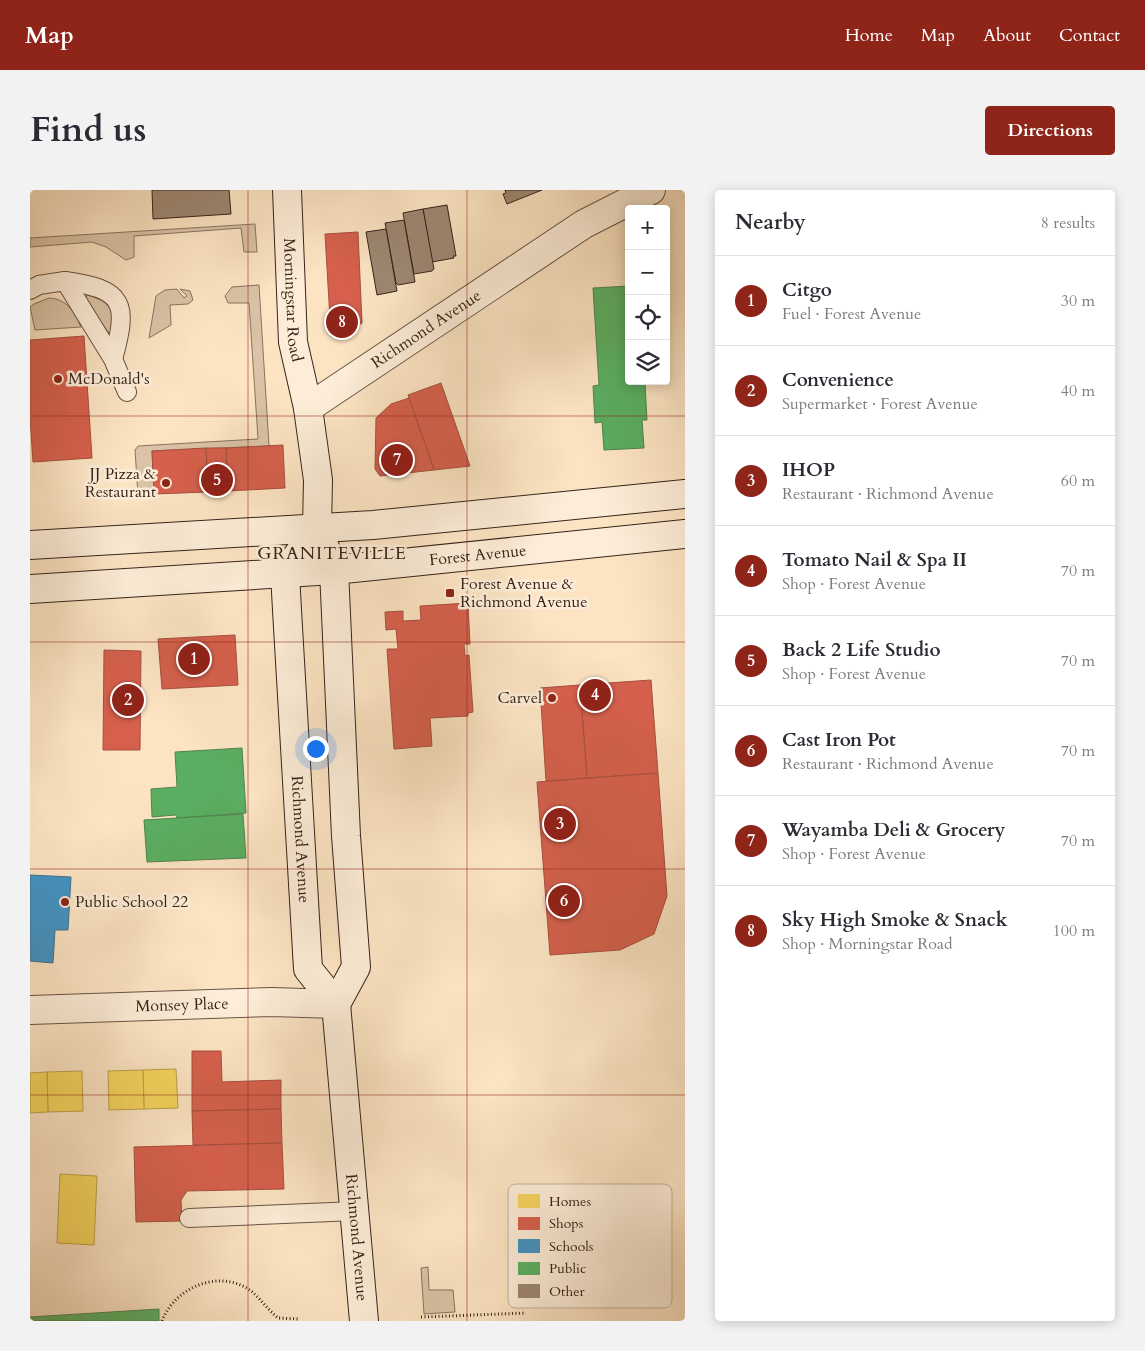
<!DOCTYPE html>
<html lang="en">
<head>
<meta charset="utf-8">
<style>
  body { margin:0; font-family:Cardo,serif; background:#f2f2f3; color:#2b2b33 }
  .controls { position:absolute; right:15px; top:15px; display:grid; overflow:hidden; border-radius:5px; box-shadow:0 2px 12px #0003 }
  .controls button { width:45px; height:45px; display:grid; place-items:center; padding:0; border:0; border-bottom:1px solid #e1e1e2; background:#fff; color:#2b2b33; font:25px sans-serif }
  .you { position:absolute; left:285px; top:558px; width:18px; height:18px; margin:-12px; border:4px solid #fff; border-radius:50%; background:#1a73e8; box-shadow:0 0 0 8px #1a73e833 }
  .badge { display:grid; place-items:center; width:32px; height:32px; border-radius:50%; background:#8f2418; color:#fff; font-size:16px; font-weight:700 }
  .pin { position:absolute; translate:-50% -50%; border:2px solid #fff; box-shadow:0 1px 5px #0006 }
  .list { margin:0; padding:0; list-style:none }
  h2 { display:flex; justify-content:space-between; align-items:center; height:65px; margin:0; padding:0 20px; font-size:21px }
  h2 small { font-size:16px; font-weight:400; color:#7c7c81 }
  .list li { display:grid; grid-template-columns:32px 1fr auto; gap:15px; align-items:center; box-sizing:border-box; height:90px; padding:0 20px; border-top:1px solid #e1e1e2 }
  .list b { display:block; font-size:19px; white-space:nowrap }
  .list p { margin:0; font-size:16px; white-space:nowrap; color:#7c7c81 }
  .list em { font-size:16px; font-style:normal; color:#7c7c81 }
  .icon { flex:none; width:28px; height:28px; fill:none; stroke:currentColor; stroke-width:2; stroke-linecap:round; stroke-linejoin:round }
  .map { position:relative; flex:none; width:655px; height:1131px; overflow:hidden; border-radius:5px }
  header { display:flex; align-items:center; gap:30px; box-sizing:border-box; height:70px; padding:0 25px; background:#8f2418; color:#fff }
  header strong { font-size:24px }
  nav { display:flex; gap:28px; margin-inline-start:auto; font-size:18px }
  .intro { display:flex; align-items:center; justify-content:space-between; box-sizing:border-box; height:120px; padding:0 30px }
  h1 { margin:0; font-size:35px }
  .button { padding:12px 22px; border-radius:5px; background:#8f2418; color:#fff; font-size:18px; font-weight:700 }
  main { display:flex; gap:30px; padding:0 30px }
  aside { flex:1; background:#fff; border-radius:5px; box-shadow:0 2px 12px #0003 }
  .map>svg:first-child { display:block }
  .green { fill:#dac3a6; stroke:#887360 }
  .homes { fill:#f6d55c; stroke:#bca048 }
  .shops { fill:#d6604d; stroke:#a64e3e }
  .schools { fill:#4393c3; stroke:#3f7190 }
  .public { fill:#5aae61; stroke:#4f844c }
  .building { fill:#9d8772; stroke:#36231a }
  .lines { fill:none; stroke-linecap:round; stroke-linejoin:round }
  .lane-casing { stroke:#685344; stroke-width:20 }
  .street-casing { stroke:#685344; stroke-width:30 }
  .secondary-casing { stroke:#36231a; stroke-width:30 }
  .path { stroke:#36231a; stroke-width:3; stroke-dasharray:1 2.5; stroke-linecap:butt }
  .lane { stroke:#fdedd8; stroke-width:18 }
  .street { stroke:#fdedd8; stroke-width:28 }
  .secondary { stroke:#fdedd8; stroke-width:28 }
  .grid { fill:none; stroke:#8f2418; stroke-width:1; stroke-opacity:0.55 }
  .poi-dot { fill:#8f2418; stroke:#fdedd8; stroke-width:2 }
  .labels { text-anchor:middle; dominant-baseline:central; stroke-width:5; stroke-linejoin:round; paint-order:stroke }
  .street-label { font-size:16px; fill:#36231a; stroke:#fdedd8 }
  .poi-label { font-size:16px; fill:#36231a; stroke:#fdedd8; text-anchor:start }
  .neighbourhood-label { font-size:18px; letter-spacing:1px; fill:#36231a; stroke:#fdedd8 }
  .key { fill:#fdedd8; stroke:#c1b09f; stroke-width:1 }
  .key-label { font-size:14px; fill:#36231a }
</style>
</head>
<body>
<header>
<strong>Map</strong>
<nav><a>Home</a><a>Map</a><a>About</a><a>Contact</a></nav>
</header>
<div class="intro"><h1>Find us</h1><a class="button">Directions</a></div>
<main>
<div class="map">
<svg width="655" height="1131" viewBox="0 0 655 1131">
  <rect width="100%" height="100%" fill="#fce4c3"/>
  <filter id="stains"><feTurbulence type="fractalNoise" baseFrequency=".004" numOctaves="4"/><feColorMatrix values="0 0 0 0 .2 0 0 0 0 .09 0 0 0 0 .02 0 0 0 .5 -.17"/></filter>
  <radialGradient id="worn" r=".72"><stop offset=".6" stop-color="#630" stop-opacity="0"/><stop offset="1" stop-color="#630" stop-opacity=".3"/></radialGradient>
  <g class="green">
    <polygon points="225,34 227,62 214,62 211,38 104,46 104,67 96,70 76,57 62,52 0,57 0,48"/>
    <polygon points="229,95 239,256 122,261 124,304 108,305 105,260 108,256 228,249 219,113 198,113 195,106 202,97"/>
    <polygon points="147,99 154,108 157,106 150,99 160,101 163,110 158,114 140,115 141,135 119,148 126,106 135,100"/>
    <polygon points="61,105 71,108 83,119 81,146 55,109 56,106"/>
    <path d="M19,108C37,109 44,121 51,137L5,140L0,117L4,114Z"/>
    <polygon points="398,1077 399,1100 423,1100 425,1122 394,1124 391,1078"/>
  </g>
  <g class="homes">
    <polygon points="146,879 148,918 114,919 113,880"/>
    <polygon points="113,880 114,919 79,920 78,881"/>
    <polygon points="52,881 53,921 18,922 17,882"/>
    <polygon points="17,882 18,922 0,923 0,883"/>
    <polygon points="30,984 67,986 64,1055 27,1053"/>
  </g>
  <g class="shops">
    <polygon points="328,42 332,133 308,148 301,146 295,44"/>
    <polygon points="54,146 62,268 3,272 0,228 0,150"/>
    <polygon points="411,193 440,276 404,280 378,205"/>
    <polygon points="379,208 404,280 350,286 345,279 346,228 361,214"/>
    <polygon points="253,255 255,298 198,301 196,258"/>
    <polygon points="176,258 178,302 124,304 122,261"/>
    <polygon points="176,258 196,258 198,301 178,302"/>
    <polygon points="438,413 440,454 434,454 435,466 439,465 443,522 438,523 438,526 400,528 402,556 364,559 357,459 368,459 366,439 356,440 355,422 373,421 373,431 391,430 390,416"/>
    <polygon points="205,445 208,495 132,499 128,449"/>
    <polygon points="74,460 111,461 110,560 73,560"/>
    <polygon points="621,490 628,583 557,588 550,495"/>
    <polygon points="550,495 557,588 516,591 510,498"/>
    <polygon points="628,583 637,706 624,744 590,760 520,765 507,592"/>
    <polygon points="162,861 191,861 192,892 251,890 251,919 162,921"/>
    <polygon points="251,919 252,953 163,955 162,921"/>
    <polygon points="252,953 254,999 157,1001 151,1010 152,1031 106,1032 104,957"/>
  </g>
  <polygon class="schools" points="0,685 41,687 38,740 25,740 23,773 0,771"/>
  <g class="public">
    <polygon points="599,96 599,191 615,193 617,230 612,230 614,258 574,260 572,232 565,233 563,196 569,195 563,98"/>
    <polygon points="212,558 216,623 147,628 146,625 122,627 121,599 147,597 145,562"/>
    <polygon points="213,624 216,668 117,672 114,630"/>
    <polygon points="129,1119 129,1131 0,1131 0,1127"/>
  </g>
  <g class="building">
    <polygon points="122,0 199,0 201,24 123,29"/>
    <polygon points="475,0 512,0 477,14 473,4 476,3"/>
    <polygon points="417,15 426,66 423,66 424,68 402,72 393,19"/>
    <polygon points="393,19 404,79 402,81 384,84 373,23"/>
    <polygon points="374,30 385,92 368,95 366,93 355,33"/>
    <polygon points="356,39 367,101 347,105 336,42"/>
  </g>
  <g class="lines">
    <defs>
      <g id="lane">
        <path d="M35,91C94,99 99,113 83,169"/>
        <polyline points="0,100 9,95 35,91 83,169 97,202"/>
        <polyline points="159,1028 325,1021"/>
      </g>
      <g id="street">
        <path id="s1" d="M278,218L554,34L621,0"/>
        <path id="s2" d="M0,820L242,812L306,814"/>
      </g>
      <g id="secondary">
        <path id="s3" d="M257,0L263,152L278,218L288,290L287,338L304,380L316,646L326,777L306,814"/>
        <path id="s4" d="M287,338L255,383L257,420L278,779L306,814L334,1131"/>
        <polyline points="0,355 343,335 655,304"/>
        <path id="s5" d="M0,399L304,380L655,344"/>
      </g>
    </defs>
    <use href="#lane" class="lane-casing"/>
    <use href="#street" class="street-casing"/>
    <use href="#secondary" class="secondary-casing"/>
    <g class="path">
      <polyline points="391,1127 496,1123"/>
      <path d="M132,1131C145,1097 190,1078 221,1101C231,1109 238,1120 248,1128L268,1129"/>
    </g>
    <use href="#lane" class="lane"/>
    <use href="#street" class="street"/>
    <use href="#secondary" class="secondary"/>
  </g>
  <path class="grid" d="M218,0V1131M437,0V1131M0,226H655M0,452H655M0,679H655M0,905H655"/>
  <g class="poi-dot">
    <circle cx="28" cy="189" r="5"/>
    <circle cx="136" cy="293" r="5"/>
    <rect x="415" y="398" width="10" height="10" rx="2.5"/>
    <circle cx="522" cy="508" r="5"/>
    <circle cx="35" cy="712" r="5"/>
  </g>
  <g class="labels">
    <g class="street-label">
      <text stroke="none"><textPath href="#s3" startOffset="110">Morningstar Road</textPath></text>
      <text stroke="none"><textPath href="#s1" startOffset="142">Richmond Avenue</textPath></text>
      <text stroke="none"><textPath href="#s5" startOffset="449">Forest Avenue</textPath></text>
      <text stroke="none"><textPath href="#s4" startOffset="322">Richmond Avenue</textPath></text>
      <text stroke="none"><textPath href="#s2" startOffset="152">Monsey Place</textPath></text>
      <text stroke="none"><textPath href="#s4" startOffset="731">Richmond Avenue</textPath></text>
    </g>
    <g class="poi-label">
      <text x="38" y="189">McDonald's</text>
      <text x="126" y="284" text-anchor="end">JJ Pizza &amp;<tspan x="126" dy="18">Restaurant</tspan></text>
      <text x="430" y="394">Forest Avenue &amp;<tspan x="430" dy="18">Richmond Avenue</tspan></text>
      <text x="512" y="508" text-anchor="end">Carvel</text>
      <text x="45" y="712">Public School 22</text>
    </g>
    <g class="neighbourhood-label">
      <text x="302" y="363">GRANITEVILLE</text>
    </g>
  </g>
  <rect x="478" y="994" width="164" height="124" rx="8" class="key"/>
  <rect x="488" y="1004" width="22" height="14" fill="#f6d55c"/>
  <rect x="488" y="1027" width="22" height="13" fill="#d6604d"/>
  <rect x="488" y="1049" width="22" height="14" fill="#4393c3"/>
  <rect x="488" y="1072" width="22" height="13" fill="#5aae61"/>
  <rect x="488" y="1094" width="22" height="14" fill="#9d8772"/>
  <g class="key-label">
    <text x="519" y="1016">Homes</text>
    <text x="519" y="1038">Shops</text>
    <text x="519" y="1061">Schools</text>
    <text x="519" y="1083">Public</text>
    <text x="519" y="1106">Other</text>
  </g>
  <rect width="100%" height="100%" filter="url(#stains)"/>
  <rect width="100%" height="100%" fill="url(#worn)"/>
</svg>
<div class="controls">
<button>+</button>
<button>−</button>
<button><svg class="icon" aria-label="locate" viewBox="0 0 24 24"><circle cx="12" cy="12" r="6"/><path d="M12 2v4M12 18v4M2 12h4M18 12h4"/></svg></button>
<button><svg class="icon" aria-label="layers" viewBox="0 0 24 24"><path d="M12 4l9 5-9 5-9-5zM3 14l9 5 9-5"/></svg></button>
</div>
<div class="you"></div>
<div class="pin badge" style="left:164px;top:469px">1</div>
<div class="pin badge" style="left:98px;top:510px">2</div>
<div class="pin badge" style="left:530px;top:634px">3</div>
<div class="pin badge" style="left:565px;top:505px">4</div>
<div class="pin badge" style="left:187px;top:290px">5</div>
<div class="pin badge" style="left:534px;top:711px">6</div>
<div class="pin badge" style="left:367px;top:270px">7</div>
<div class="pin badge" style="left:312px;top:132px">8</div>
</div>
<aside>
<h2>Nearby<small>8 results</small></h2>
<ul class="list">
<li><span class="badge">1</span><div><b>Citgo</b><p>Fuel · Forest Avenue</p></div><em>30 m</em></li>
<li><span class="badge">2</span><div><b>Convenience</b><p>Supermarket · Forest Avenue</p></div><em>40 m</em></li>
<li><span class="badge">3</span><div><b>IHOP</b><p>Restaurant · Richmond Avenue</p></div><em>60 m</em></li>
<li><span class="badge">4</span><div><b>Tomato Nail &amp; Spa II</b><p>Shop · Forest Avenue</p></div><em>70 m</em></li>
<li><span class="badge">5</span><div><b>Back 2 Life Studio</b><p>Shop · Forest Avenue</p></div><em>70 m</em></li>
<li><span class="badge">6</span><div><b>Cast Iron Pot</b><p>Restaurant · Richmond Avenue</p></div><em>70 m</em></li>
<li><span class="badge">7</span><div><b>Wayamba Deli &amp; Grocery</b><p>Shop · Forest Avenue</p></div><em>70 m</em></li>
<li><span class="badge">8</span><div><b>Sky High Smoke &amp; Snack</b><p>Shop · Morningstar Road</p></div><em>100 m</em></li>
</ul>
</aside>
</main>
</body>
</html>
